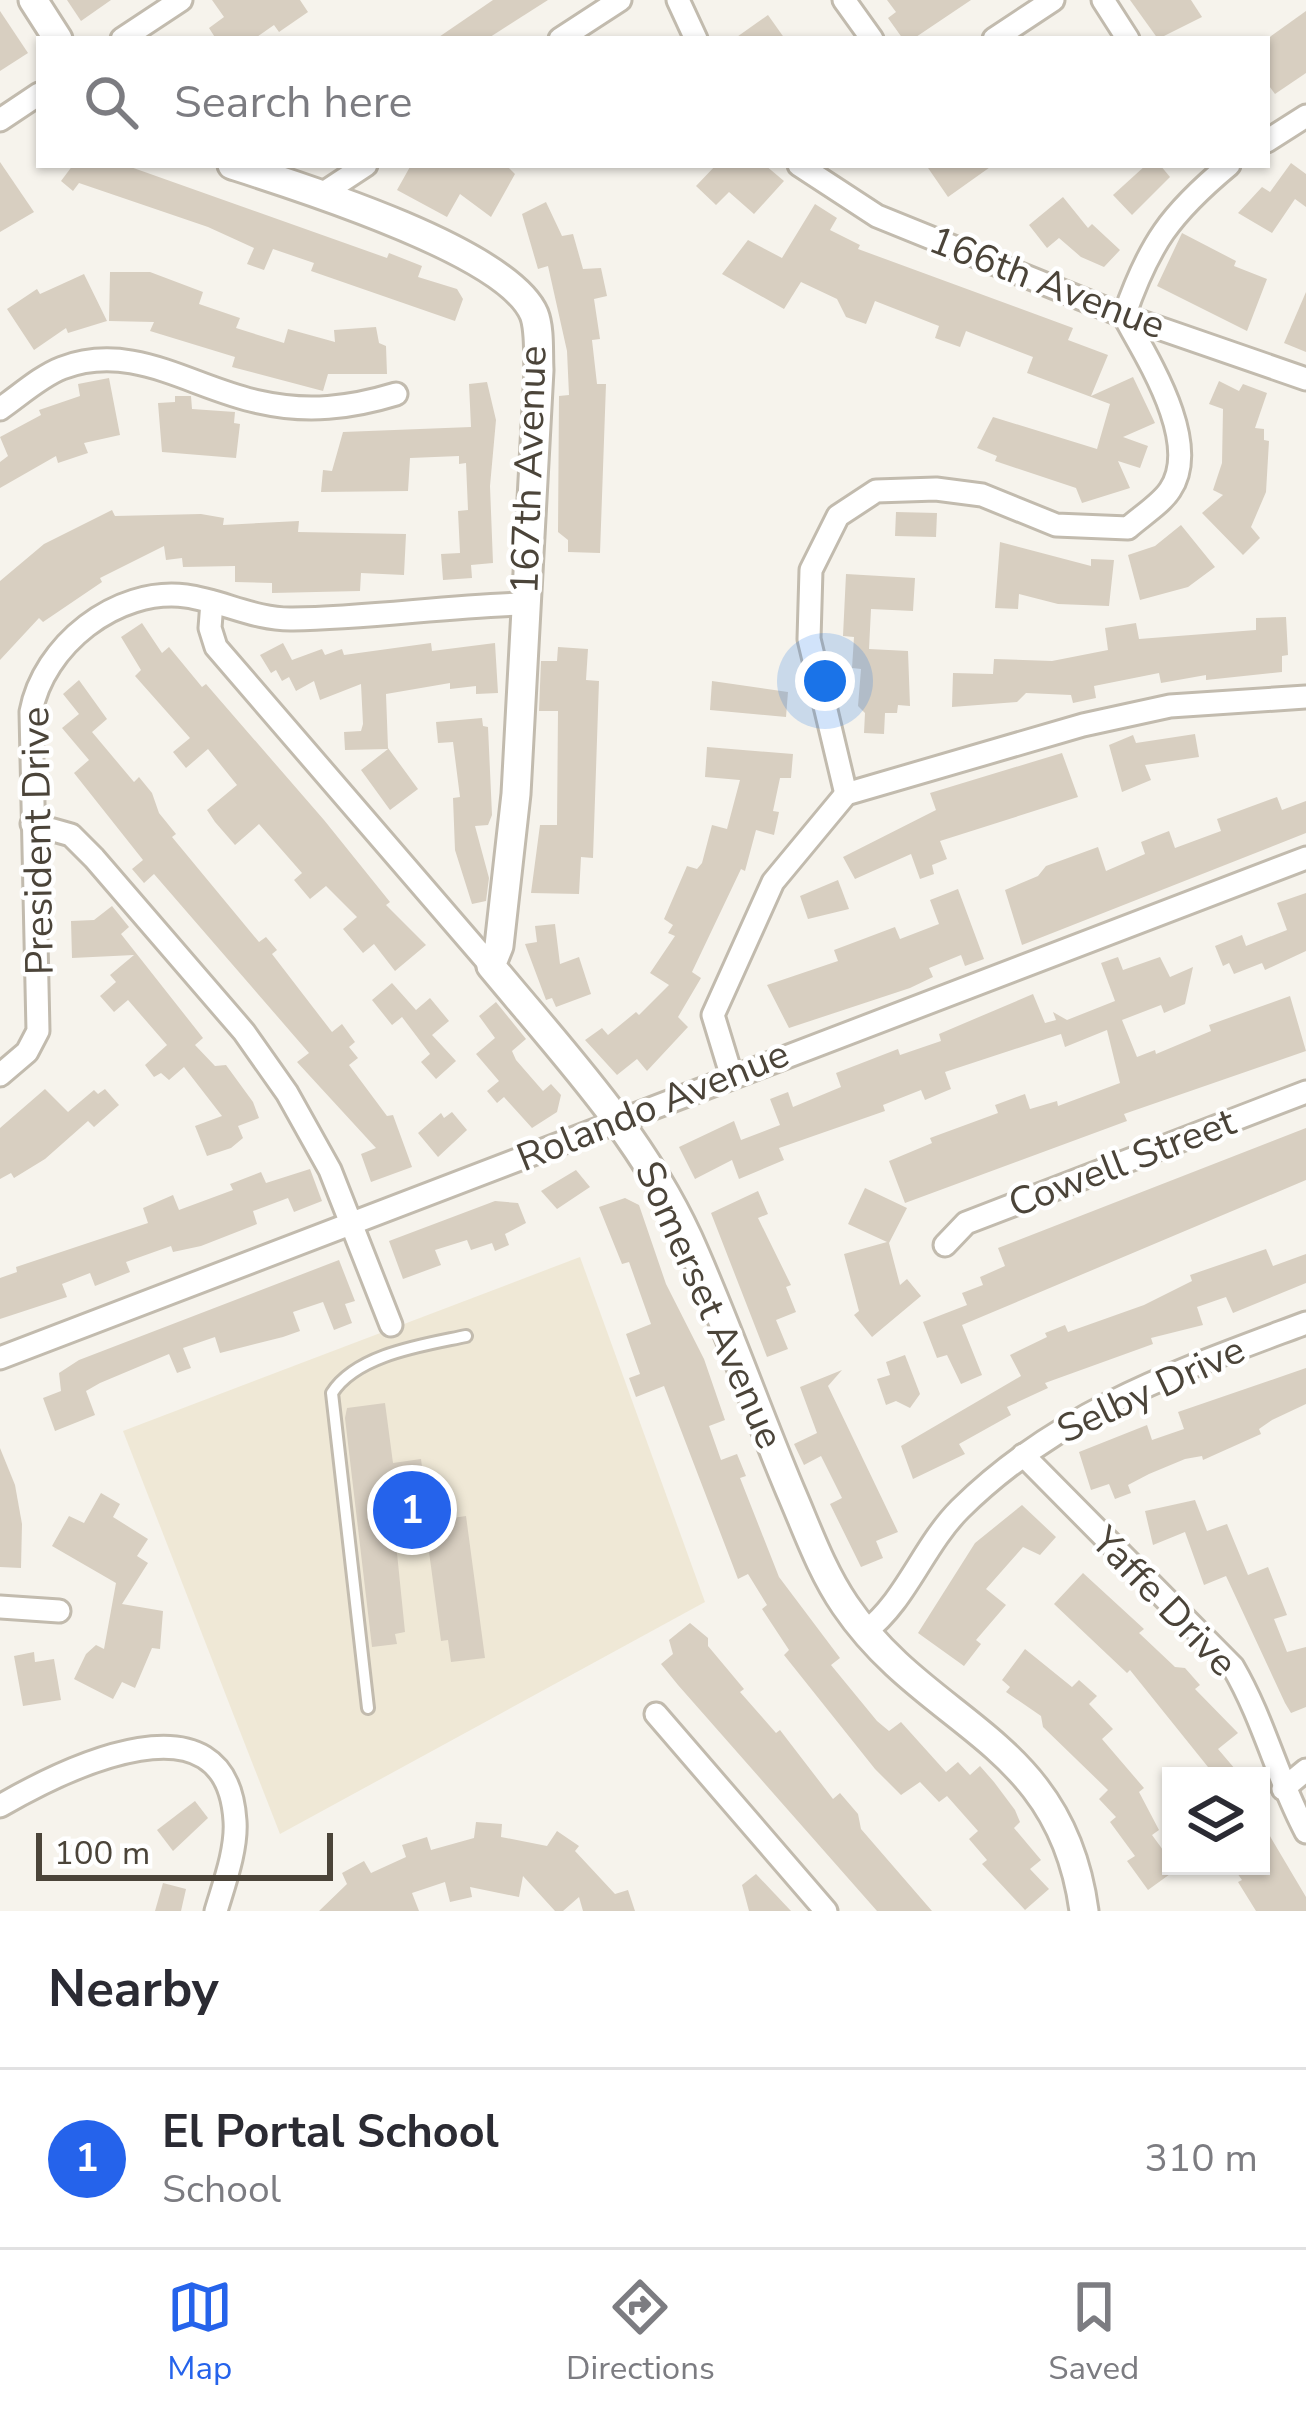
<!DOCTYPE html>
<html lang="en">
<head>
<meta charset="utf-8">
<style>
  body { margin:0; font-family:"Nunito Sans",sans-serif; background:#f7f7f7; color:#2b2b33 }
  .controls { position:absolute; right:36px; bottom:36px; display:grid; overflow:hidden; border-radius:0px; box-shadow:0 3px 9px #0004 }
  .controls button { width:108px; height:108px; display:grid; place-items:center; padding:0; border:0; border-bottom:3px solid #e1e1e2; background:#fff; color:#2b2b33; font:60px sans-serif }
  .scale { position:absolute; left:36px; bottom:30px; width:297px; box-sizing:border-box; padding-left:12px; border:6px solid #4b4439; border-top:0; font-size:33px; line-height:42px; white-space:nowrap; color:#4b4439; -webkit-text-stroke:9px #fff; paint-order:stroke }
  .you { position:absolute; left:825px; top:681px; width:42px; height:42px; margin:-30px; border:9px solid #fff; border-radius:50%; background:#1a73e8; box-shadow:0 0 0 18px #1a73e833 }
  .badge { display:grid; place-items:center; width:78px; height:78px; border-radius:50%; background:#2563eb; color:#fff; font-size:39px; font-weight:700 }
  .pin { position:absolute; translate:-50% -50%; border:6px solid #fff; box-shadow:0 3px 12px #0006 }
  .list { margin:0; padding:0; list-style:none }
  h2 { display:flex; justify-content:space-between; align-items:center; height:156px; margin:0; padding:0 48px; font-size:51px }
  h2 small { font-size:39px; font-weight:400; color:#7c7c81 }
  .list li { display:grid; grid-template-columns:78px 1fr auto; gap:36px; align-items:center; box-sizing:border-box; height:180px; padding:0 48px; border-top:3px solid #e1e1e2 }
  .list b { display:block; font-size:45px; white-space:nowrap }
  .list p { margin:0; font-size:39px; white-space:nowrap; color:#7c7c81 }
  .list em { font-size:39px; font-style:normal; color:#7c7c81 }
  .icon { flex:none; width:66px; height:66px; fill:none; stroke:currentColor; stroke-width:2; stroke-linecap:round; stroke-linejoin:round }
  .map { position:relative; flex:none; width:1306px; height:1911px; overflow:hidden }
  .search { position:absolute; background:#fff; box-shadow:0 3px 9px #0004; left:36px; right:36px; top:36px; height:132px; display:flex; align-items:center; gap:30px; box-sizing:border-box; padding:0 42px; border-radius:0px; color:#7c7c81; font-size:45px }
  .sheet { height:336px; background:#fff }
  nav { display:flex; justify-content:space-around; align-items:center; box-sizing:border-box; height:168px; border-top:3px solid #e1e1e2; background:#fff; font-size:33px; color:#7c7c81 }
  nav a { display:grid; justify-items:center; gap:6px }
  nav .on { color:#2563eb }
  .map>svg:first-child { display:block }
  .education { fill:#efe8d6 }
  .building { fill:#d8cfc1 }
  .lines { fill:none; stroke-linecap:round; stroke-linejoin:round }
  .service-casing { stroke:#c2bbae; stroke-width:16 }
  .minor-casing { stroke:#c2bbae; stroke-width:27 }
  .tertiary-casing { stroke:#c2bbae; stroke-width:33 }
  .service { stroke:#fff; stroke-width:10 }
  .minor { stroke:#fff; stroke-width:21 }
  .tertiary { stroke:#fff; stroke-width:27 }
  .labels { text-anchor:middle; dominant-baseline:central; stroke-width:9; stroke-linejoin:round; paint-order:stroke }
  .street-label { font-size:39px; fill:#4b4439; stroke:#fff }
</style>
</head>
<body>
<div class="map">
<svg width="1306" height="1911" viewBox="0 0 1306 1911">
  <rect width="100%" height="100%" fill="#f6f3ec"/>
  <polygon class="education" points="580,1257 705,1602 280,1834 123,1431"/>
  <g class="building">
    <polygon points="67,0 111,0 81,21"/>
    <polygon points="212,0 300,0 308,12 279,32 274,25 254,39 216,39 209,28 224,17"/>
    <polygon points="493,0 548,0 487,39 436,39"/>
    <polygon points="887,0 971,0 913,39 903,39 888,18 896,12"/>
    <polygon points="1130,0 1191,0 1202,17 1158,39"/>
    <polygon points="0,11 28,53 0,71"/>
    <polygon points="1306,11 1306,73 1275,94 1267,83 1267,39"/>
    <polygon points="768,15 785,39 734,39"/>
    <polygon points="0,162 34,212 0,232"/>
    <polygon points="1291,163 1306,174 1306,207 1295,199 1272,233 1238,213 1262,187 1270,192"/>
    <polygon points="73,165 125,165 387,258 389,253 422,266 418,277 457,289 463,299 455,321 311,271 314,263 273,249 264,270 247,264 254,248 208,227 79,183 73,191 61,181"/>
    <polygon points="411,165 506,165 515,174 491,217 460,194 447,217 397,190"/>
    <polygon points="716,165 765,165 784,181 754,214 729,192 716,205 696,186"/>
    <polygon points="926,165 993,165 948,197"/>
    <polygon points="1146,165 1160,165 1170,177 1132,215 1113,195"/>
    <polygon points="1063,197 1088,228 1092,224 1120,250 1104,267 1081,257 1059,238 1047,248 1029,225"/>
    <polygon points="546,202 562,236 573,234 583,269 601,268 607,296 594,299 600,339 592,340 597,384 606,384 600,553 568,552 568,540 558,532 559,396 569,395 567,351 548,266 538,269 522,214"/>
    <polygon points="815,204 837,218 830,230 860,245 858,249 1073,328 1068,340 1108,355 1091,396 1133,377 1155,423 1123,437 1148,446 1140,468 1118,461 1130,488 1082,503 1076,488 995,461 997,456 977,448 993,417 1097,449 1110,404 1027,373 1033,357 966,331 960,347 935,338 939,326 875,301 866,324 846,317 837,299 801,282 784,309 722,274 748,240 782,258"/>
    <polygon points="1182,233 1236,261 1234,266 1267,279 1247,331 1157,286"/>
    <polygon points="110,272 150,272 203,292 199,304 240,318 236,328 284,343 288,329 335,342 334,330 376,327 379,343 386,346 387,374 328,374 323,391 232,367 235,357 150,331 154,322 109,321"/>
    <polygon points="84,274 107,321 68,333 66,328 34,350 7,309 37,289 40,294"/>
    <polygon points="1306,292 1306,352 1284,343"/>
    <polygon points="109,378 120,435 84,443 88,453 58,463 56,456 0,488 0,462 8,456 0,437 41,415 39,410 80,396 78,384"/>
    <polygon points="1219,381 1239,391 1243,384 1267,393 1255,428 1264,429 1264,440 1269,441 1266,492 1251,527 1260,538 1243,555 1202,513 1223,495 1213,490 1222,463 1223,409 1209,404"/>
    <polygon points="487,382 496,420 490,486 493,563 471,565 472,578 443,580 441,554 460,553 458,511 468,510 466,463 459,464 459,456 410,458 408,491 321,492 323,470 332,471 343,432 471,427 469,384"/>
    <polygon points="175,396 191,396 192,409 235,412 234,423 240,424 236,458 162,452 158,403 175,402"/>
    <polygon points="112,510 115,516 201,514 224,518 223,525 299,521 298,532 406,534 404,575 361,573 360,591 272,593 272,583 235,582 235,566 183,567 182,558 166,560 164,546 100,578 102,582 43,622 39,618 0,660 0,581 44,544"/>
    <polygon points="896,512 937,513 936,537 895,536"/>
    <polygon points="1181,525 1215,567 1188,587 1140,600 1128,555 1155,546"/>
    <polygon points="1000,542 1091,566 1091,559 1114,560 1109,606 1058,604 1019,594 1018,609 995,608"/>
    <polygon points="846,574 915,578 913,611 871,609 869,649 908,651 910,706 898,705 897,713 885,713 884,734 864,733 865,713 858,706 861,669 852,668 854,637 843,636"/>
    <polygon points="1286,617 1288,655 1282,656 1282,672 1206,680 1206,675 1161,683 1159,673 1094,686 1096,698 1073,703 1071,695 1026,693 1017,702 952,707 953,673 993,674 994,659 1052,661 1108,650 1105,628 1136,623 1139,639 1256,630 1256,618"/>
    <polygon points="142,623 162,653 169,647 202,687 206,684 324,820 390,902 386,905 426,945 395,971 374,944 363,953 343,929 357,917 326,886 310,899 294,880 302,873 259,824 235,845 215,822 207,810 237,785 208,749 186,768 173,752 190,738 135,676 141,670 121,637"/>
    <polygon points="283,643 292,660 322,649 325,655 342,649 344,655 431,643 432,651 495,643 498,693 476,694 476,686 450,689 450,683 386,694 388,748 418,789 390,810 361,770 388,749 345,750 344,732 361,731 363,724 361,684 320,700 314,681 296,691 289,677 282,681 276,670 271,673 260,655"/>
    <polygon points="558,647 588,649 586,680 599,681 593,858 581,857 579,894 531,893 540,825 557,825 558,711 539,711 541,661 557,661"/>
    <polygon points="79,680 107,719 92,732 134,782 139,777 152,793 159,813 176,834 172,837 259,942 266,937 277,950 272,954 332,1032 342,1024 355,1042 349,1047 358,1058 349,1065 387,1116 393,1115 412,1167 371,1182 361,1154 376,1148 297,1062 309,1053 154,874 144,883 132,869 143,860 74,773 89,760 62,728 79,714 63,694"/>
    <polygon points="712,681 788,692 786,717 710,710"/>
    <polygon points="482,718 483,726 488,727 492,815 488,825 475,826 489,878 486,901 472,904 455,850 453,798 460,797 453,742 438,743 436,722"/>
    <polygon points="1195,734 1199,757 1145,765 1151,780 1122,792 1109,745 1133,735 1136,743"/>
    <polygon points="707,747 793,754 791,778 780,778 773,811 779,812 774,835 756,830 745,871 741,869 692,972 701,978 678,1017 688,1027 647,1071 637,1059 617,1075 585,1040 602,1028 608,1035 636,1012 639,1015 669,985 650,973 675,936 668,933 673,925 664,919 687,866 697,869 702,863 712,825 727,829 740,780 705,777"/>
    <polygon points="1062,753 1078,797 940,841 947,859 932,865 934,874 920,879 911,854 855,879 843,857 936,810 930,793"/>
    <polygon points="1277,797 1282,810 1306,801 1306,833 1022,945 1005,890 1038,876 1046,866 1098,847 1106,871 1145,854 1141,842 1169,831 1175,848 1221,831 1217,819"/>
    <polygon points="838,880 849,909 808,919 800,896"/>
    <polygon points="958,889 984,959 965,966 961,955 929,968 933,977 910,988 789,1028 767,985 838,961 834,950 895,927 900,939 939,924 930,900"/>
    <polygon points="1306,893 1306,951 1265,970 1262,963 1234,974 1229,963 1223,966 1215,946 1242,935 1246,946 1287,930 1277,903"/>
    <polygon points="112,906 129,927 121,934 203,1038 195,1045 215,1066 226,1065 253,1102 259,1118 238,1126 243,1138 231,1148 207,1156 195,1126 222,1116 184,1067 169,1080 161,1073 154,1077 145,1065 167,1045 128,1000 114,1012 100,996 116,982 110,975 134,955 72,958 71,921 94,920"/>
    <polygon points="555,924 560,964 579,957 591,994 556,1007 552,998 546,1000 525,944 537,942 535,926"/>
    <polygon points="1118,957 1123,970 1160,957 1170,977 1193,967 1185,1004 1164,1013 1161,1005 1122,1020 1137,1057 1155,1050 1156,1054 1211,1031 1209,1025 1290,996 1306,1051 1124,1114 1127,1121 905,1203 889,1161 932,1143 930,1138 998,1113 995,1105 1025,1094 1030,1109 1057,1101 1058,1106 1120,1083 1107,1030 1065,1047 1061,1034 945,1072 951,1089 925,1100 921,1090 883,1105 885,1111 779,1148 784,1160 739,1179 732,1160 695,1179 679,1147 734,1121 741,1140 780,1125 770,1099 788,1092 793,1107 841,1087 836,1073 898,1049 900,1055 941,1041 939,1034 1033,994 1045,1023 1056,1020 1053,1012 1067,1020 1115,1001 1101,963"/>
    <polygon points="392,983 416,1010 430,998 449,1021 432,1035 456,1061 436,1079 421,1062 430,1054 402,1017 392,1025 372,1000"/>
    <polygon points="496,1002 526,1039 512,1051 516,1060 543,1091 551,1084 561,1095 557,1112 532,1128 504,1097 497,1103 487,1091 499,1081 476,1054 495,1038 479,1016"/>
    <polygon points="45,1089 68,1112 94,1090 98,1094 105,1089 119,1105 94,1127 88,1121 45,1159 14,1178 11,1173 0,1179 0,1128"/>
    <polygon points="452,1112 467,1130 438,1157 418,1133 441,1113 444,1118"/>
    <polygon points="1306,1128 1306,1180 962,1325 982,1375 961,1384 947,1355 937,1358 923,1322 967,1305 962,1293 983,1285 980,1277 1005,1266 998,1248"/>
    <polygon points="310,1169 322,1201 294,1212 288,1198 253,1211 257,1224 201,1246 173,1252 171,1246 126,1262 130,1272 95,1286 90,1273 62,1284 67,1297 0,1319 0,1278 17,1272 16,1267 148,1223 143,1208 173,1195 179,1210 233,1190 230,1184 261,1172 266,1183"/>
    <polygon points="576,1170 590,1187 557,1209 541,1191"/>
    <polygon points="865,1188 907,1208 889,1243 900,1285 907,1279 921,1296 872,1337 854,1315 859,1311 844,1254 887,1242 848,1224"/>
    <polygon points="758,1191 768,1214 758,1218 791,1285 786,1287 796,1312 776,1320 788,1349 767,1357 711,1213"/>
    <polygon points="625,1198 639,1205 666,1284 704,1359 725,1420 709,1426 721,1460 737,1454 746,1476 740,1478 779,1577 840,1658 831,1665 877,1721 889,1731 901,1722 946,1772 958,1762 970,1775 980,1766 994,1782 1015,1810 1020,1822 1014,1828 1041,1860 1030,1869 1049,1889 1025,1910 982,1864 987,1860 969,1839 978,1831 947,1796 939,1802 920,1782 901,1795 875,1769 784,1655 789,1650 762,1609 767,1605 748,1574 738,1579 664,1386 636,1397 629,1378 640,1374 626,1334 651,1324 629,1262 622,1264 599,1207"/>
    <polygon points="495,1201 518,1203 526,1223 505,1234 509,1245 495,1251 492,1243 471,1250 467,1240 435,1250 441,1265 403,1279 389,1241"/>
    <polygon points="1266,1249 1273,1266 1306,1254 1306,1283 1233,1313 1226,1297 1197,1307 1203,1325 1151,1338 1153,1344 1045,1383 1048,1388 1007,1407 1011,1415 959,1444 965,1454 913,1479 901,1446 1021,1376 1010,1355 1047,1337 1045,1333 1065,1325 1068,1332 1144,1305 1192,1281 1190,1275"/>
    <polygon points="339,1260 355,1301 345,1304 352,1323 334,1330 323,1302 293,1312 300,1331 283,1337 220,1353 215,1337 183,1348 191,1368 177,1373 169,1354 100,1383 86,1391 95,1415 55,1431 43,1398 61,1391 59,1373 79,1360"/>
    <polygon points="905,1355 920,1394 910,1408 896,1401 886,1405 877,1379 890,1375 886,1362"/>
    <polygon points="1306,1368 1306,1404 1272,1420 1259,1429 1261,1434 1203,1460 1202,1456 1185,1459 1149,1474 1128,1485 1131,1493 1115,1499 1109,1484 1091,1490 1079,1452 1147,1425 1152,1440 1184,1429 1178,1412"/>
    <polygon points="842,1370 828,1386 898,1532 876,1541 883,1558 861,1567 830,1504 842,1498 821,1456 804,1465 794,1444 817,1433 800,1387"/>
    <polygon points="385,1403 393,1463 421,1459 424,1482 415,1483 417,1501 392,1504 405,1632 395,1634 397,1644 372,1647 345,1418 347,1408"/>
    <polygon points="0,1448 15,1485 22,1524 21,1568 0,1567"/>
    <polygon points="101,1493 120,1504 113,1517 148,1539 137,1556 148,1563 122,1604 163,1611 160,1649 152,1648 135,1688 122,1682 113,1699 74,1679 86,1654 96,1645 104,1649 116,1583 52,1546 69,1516 84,1523"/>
    <polygon points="1195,1500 1207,1531 1227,1524 1248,1575 1268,1567 1287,1615 1274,1619 1287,1652 1306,1647 1306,1707 1291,1713 1285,1703 1226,1576 1204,1585 1185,1532 1153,1545 1145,1511"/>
    <polygon points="1022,1505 1056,1537 1040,1555 1023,1547 986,1589 1006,1605 976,1640 981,1644 964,1666 918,1633 975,1543"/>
    <polygon points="466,1516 485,1658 451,1662 448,1640 441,1641 425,1522"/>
    <polygon points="1083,1573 1144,1629 1139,1633 1175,1667 1185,1668 1200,1685 1195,1689 1238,1733 1218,1749 1241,1776 1197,1776 1208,1767 1130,1670 1127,1673 1054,1604"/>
    <polygon points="690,1623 708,1638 708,1646 744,1689 740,1692 776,1733 780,1730 833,1799 840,1793 858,1814 861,1829 932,1911 877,1911 678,1685 661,1664 673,1654 669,1640"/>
    <polygon points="1025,1649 1072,1687 1079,1680 1097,1696 1089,1704 1113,1729 1102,1739 1144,1788 1139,1792 1159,1830 1152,1835 1177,1869 1148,1890 1127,1861 1135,1856 1110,1822 1116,1817 1099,1799 1108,1790 1043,1727 1041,1716 1006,1692 1010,1687 1002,1680"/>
    <polygon points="34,1652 35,1662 54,1659 61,1700 23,1706 14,1656"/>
    <polygon points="195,1801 208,1818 173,1851 157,1830"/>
    <polygon points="1261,1821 1306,1897 1306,1911 1256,1911 1238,1882 1242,1880 1232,1866 1261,1866"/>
    <polygon points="476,1822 502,1824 501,1837 547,1846 557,1831 579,1846 575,1851 615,1894 628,1890 635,1911 583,1911 579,1897 563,1911 555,1911 523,1876 519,1897 470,1887 472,1897 450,1902 445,1882 412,1893 419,1911 319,1911 347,1884 342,1873 364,1861 371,1873 406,1857 402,1845 427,1837 431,1850 474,1838"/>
    <polygon points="756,1874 791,1911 749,1911 742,1885"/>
    <polygon points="163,1883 186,1889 181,1911 155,1911"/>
  </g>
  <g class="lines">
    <defs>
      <path id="service" d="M368,1708L332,1393C357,1354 424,1345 466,1336"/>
      <g id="minor">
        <polyline points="678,0 696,39"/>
        <polyline points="844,0 872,39"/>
        <polyline points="1103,0 1128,39"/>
        <polyline points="122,39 181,0"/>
        <polyline points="560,39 620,0"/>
        <polyline points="994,39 1053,0"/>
        <polyline points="0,120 39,94"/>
        <polyline points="1267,141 1306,116"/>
        <polyline points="799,165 877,216 1124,316 1306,379"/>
        <polyline points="322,194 366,165"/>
        <path d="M0,409C19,396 41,376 62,368C133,341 192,388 259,402C307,413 350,408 396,394"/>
        <polyline points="212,602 210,628 216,647 491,966"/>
        <path d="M846,794L809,639L811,570L838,516L876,491L936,489L982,495L1056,525L1128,528C1140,517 1161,504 1170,490C1202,443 1147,358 1124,316C1149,244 1170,214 1229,165"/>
        <polyline points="32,824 71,835 94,858 244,1032 287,1093 330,1170 391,1325"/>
        <polyline points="731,1074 713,1015 773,882 846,794 1083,725 1170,706 1306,697"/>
        <path d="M0,1075L27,1052L38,1031L31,712C43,646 116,587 186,596C223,601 255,620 293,619C370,618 447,606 524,604"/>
        <polyline points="945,1245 966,1223 1306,1092"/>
        <polyline points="0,1358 1306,858"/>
        <path d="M1023,1455L1233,1667C1264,1720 1277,1778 1306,1832"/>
        <polyline points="0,1607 59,1611"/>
        <path d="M865,1632C906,1601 923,1546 960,1509C1059,1411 1178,1371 1306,1323"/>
        <polyline points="656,1714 826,1911"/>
        <polyline points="1283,1789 1306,1770"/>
        <path d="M0,1806C66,1768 227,1688 235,1821C237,1849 224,1884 216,1911"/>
      </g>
      <g id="tertiary">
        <polyline points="33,0 58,39"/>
        <path d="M232,165C298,186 507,251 534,314C540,329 538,353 539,370L516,794L499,946L491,966C563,1053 640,1134 688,1238C725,1320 755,1407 790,1490C807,1529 821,1570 845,1605C928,1727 1061,1738 1084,1911"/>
      </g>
    </defs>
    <use href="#service" class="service-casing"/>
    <use href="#minor" class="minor-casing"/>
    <use href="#tertiary" class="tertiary-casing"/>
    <use href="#service" class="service"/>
    <use href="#minor" class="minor"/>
    <use href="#tertiary" class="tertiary"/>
  </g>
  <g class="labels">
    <g class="street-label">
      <text transform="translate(1047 283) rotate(21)">166th Avenue</text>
      <text transform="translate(529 470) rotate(-88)">167th Avenue</text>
      <text transform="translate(38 841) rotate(-91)">President Drive</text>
      <text transform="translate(653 1106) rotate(-22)">Rolando Avenue</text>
      <text transform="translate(1122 1163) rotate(-21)">Cowell Street</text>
      <text transform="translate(709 1305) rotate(66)">Somerset Avenue</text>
      <text transform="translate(1151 1390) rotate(-25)">Selby Drive</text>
      <text transform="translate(1164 1602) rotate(46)">Yaffe Drive</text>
    </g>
  </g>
</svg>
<div class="controls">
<button><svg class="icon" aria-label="layers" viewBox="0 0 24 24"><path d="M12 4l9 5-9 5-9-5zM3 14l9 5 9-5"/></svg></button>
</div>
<div class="scale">100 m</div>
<div class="you"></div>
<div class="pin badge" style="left:412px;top:1510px">1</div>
<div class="search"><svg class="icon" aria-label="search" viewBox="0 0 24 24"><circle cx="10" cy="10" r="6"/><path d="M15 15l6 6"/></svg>Search here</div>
</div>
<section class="sheet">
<h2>Nearby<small></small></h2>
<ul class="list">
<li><span class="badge">1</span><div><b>El Portal School</b><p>School</p></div><em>310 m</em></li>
</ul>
</section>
<nav>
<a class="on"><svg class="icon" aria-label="map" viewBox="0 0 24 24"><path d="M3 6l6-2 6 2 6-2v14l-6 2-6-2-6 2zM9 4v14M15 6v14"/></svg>Map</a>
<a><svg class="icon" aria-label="directions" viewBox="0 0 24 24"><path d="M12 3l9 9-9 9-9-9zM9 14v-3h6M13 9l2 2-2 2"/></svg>Directions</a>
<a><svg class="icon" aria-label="saved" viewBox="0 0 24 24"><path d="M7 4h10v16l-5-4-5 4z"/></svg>Saved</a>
</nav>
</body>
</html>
